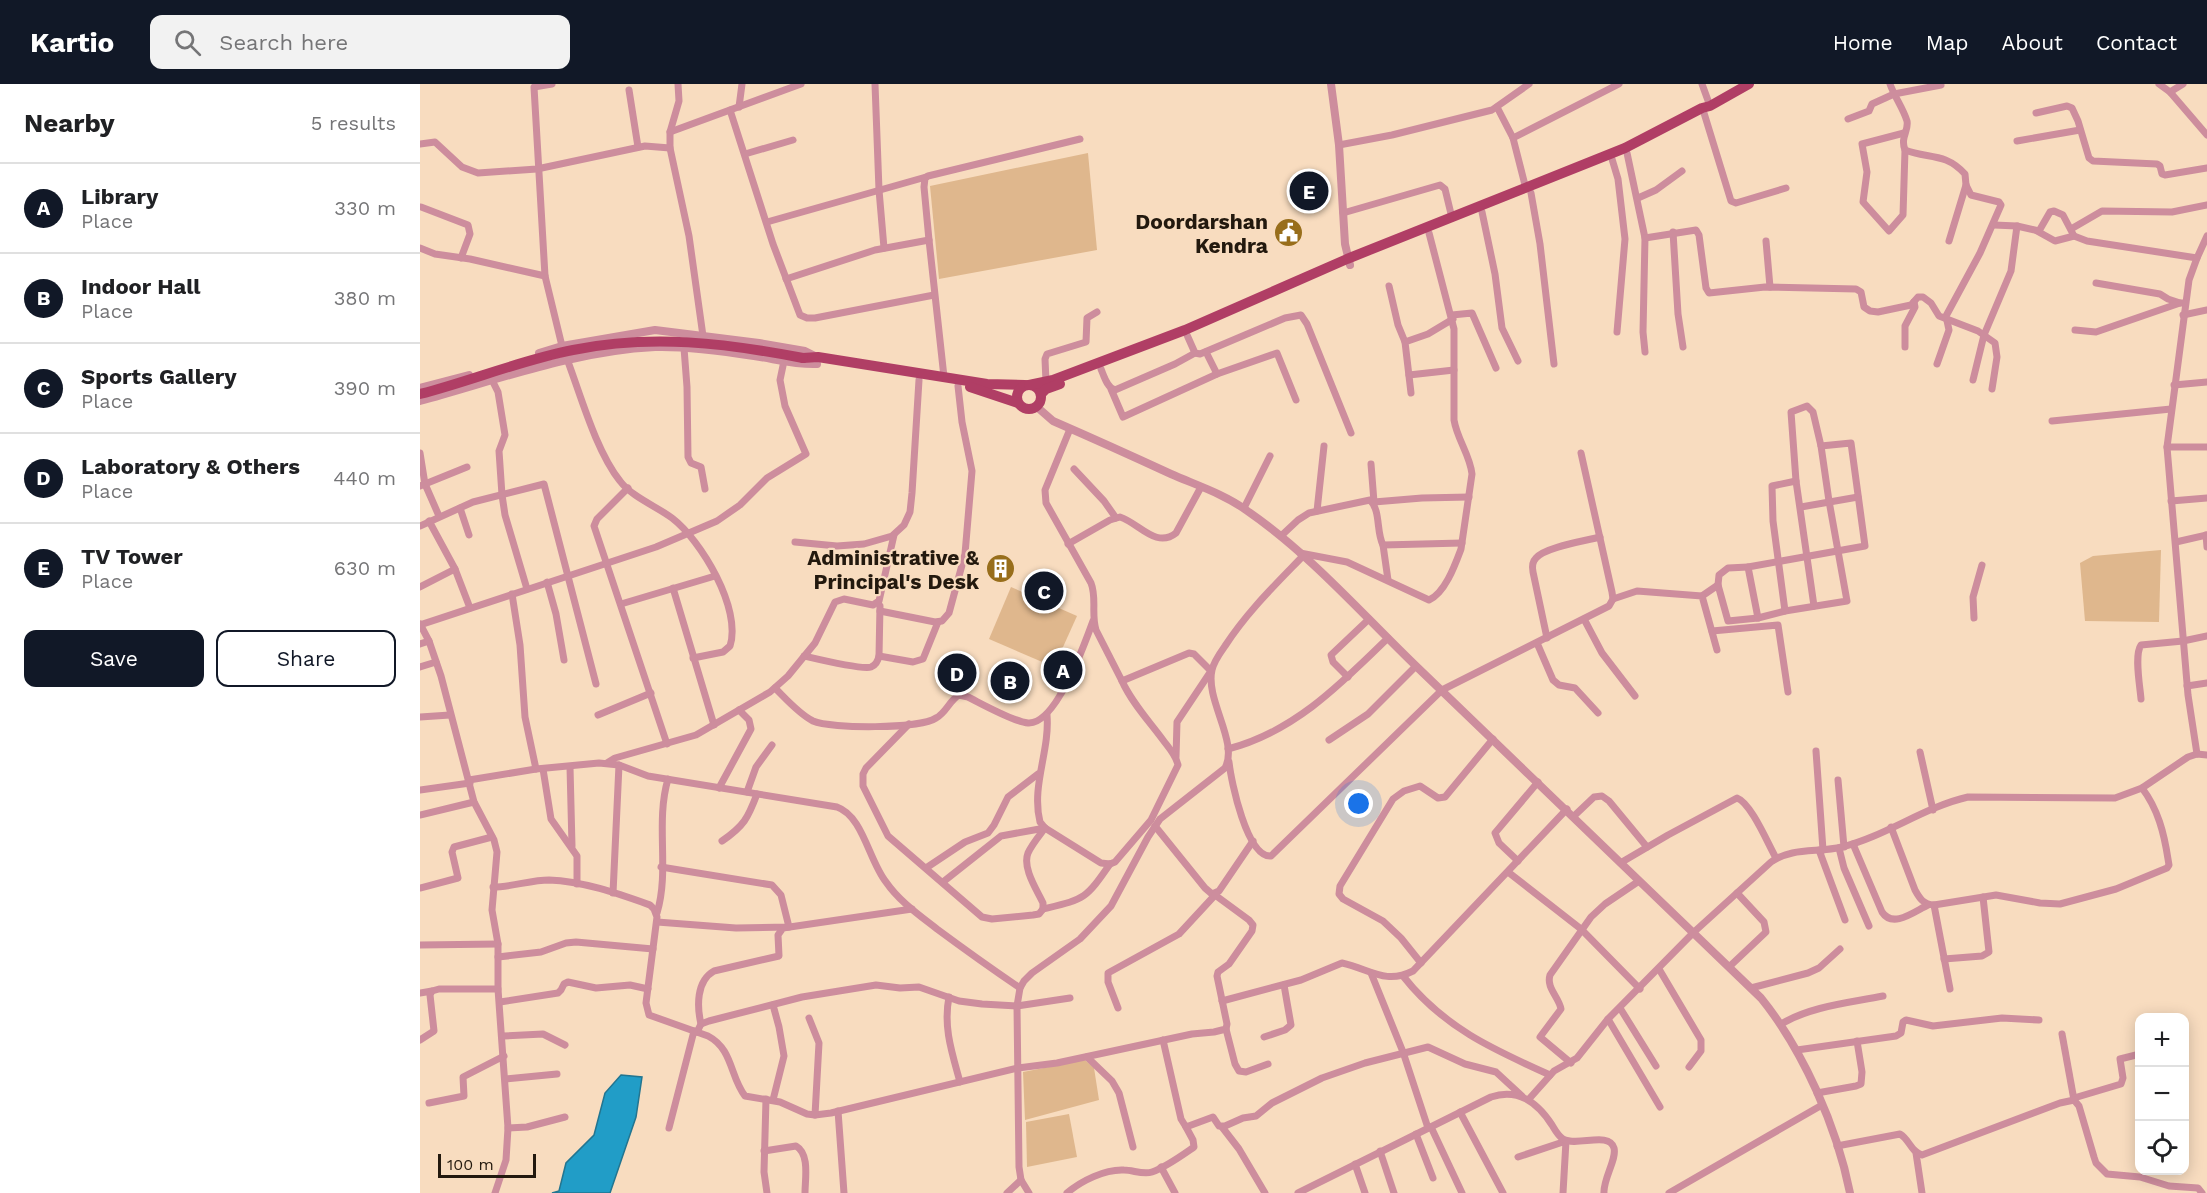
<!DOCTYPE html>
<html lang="en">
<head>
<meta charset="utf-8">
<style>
  body { margin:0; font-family:"Work Sans",sans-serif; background:#f2f2f2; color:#202124 }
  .controls { position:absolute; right:18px; bottom:18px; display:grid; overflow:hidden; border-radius:12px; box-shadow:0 3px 15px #0003 }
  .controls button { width:54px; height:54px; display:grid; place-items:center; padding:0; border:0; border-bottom:2px solid #e0e0e0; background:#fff; color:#202124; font:30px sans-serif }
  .scale { position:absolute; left:18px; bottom:15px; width:98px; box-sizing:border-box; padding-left:6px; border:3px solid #23190e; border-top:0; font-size:16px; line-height:21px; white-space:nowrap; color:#23190e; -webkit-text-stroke:4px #f8dcbf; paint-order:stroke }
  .you { position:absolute; left:939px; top:720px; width:21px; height:21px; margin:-15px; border:4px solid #fff; border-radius:50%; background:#1a73e8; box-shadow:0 0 0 9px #1a73e833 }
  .badge { display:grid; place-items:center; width:39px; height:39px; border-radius:50%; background:#111827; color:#fff; font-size:20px; font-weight:700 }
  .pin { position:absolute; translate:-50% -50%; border:3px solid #fff; box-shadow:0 2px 6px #0006 }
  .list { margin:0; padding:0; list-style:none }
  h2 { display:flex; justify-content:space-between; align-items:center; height:78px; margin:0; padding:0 24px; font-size:26px }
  h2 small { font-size:20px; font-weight:400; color:#757577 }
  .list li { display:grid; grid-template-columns:39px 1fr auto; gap:18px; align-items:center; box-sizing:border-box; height:90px; padding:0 24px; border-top:2px solid #e0e0e0 }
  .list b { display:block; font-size:22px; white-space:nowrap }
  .list p { margin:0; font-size:20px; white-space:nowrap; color:#757577 }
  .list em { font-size:20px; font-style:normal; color:#757577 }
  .actions { display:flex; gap:12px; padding:18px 24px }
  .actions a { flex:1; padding:14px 0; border:2px solid #111827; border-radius:12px; text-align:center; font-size:21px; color:#111827 }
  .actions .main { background:#111827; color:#fff }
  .icon { flex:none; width:33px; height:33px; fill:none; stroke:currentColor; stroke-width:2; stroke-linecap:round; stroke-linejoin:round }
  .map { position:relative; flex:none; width:1787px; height:1109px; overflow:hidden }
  header { display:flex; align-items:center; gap:36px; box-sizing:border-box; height:84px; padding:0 30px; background:#111827; color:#fff }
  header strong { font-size:28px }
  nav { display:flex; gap:33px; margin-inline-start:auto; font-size:21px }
  .search { width:420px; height:54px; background:#f2f2f2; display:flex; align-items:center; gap:15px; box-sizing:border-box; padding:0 21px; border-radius:12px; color:#757577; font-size:22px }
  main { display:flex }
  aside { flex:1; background:#fff }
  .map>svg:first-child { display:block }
  .green { fill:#dfb78d }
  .water { fill:#219dc7; stroke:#227590; stroke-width:1.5 }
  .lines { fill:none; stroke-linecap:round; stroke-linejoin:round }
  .minor { stroke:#cd8d9d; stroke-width:7 }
  .tertiary { stroke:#cd8d9d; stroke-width:8 }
  .primary { stroke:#b03e65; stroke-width:10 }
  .primary-bridge { stroke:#b03e65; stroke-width:10 }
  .labels { text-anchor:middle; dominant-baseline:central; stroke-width:4.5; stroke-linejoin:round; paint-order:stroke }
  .poi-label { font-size:21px; font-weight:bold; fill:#23190e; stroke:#f8dcbf; text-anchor:end }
</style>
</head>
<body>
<header>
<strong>Kartio</strong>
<div class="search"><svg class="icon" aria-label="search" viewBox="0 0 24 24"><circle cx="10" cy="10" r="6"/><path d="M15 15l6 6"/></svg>Search here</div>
<nav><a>Home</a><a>Map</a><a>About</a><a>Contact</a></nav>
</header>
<main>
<aside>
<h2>Nearby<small>5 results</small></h2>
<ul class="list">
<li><span class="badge">A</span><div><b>Library</b><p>Place</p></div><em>330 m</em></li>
<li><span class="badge">B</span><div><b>Indoor Hall</b><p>Place</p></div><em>380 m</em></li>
<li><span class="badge">C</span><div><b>Sports Gallery</b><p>Place</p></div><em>390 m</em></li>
<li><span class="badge">D</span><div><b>Laboratory &amp; Others</b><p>Place</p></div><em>440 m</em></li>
<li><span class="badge">E</span><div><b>TV Tower</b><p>Place</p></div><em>630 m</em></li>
</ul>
<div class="actions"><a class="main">Save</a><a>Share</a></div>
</aside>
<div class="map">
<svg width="1787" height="1109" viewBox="0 0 1787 1109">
  <rect width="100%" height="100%" fill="#f8dcbf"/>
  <g class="green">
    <polygon points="668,69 677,166 519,195 510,102"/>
    <polygon points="1741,466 1739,538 1665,537 1660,479 1673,472"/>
    <polygon points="591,503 657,532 634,583 569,555"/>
    <polygon points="665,976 674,984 679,1016 605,1036 603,988"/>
    <polygon points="649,1030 657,1073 607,1083 606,1038"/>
  </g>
  <polygon class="water" points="201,991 222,993 216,1033 190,1109 132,1109 139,1107 146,1079 174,1051 185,1009"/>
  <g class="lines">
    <g class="minor">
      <polyline points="132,0 114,3 125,192 142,262"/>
      <polyline points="258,0 259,17 250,48 250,64 269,152 283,252"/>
      <polyline points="455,0 459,106 464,164"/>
      <polyline points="1282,0 1290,22"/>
      <path d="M1470,0C1474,12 1483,24 1487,37C1489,47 1480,53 1485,66C1508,75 1525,68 1545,90L1546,101L1551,111L1579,118L1581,121L1560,169L1526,232L1529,246L1517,280"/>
      <polyline points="1739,0 1750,8 1787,51"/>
      <polyline points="209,6 218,63"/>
      <polyline points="1750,8 1763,0"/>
      <polyline points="319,23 322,0"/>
      <polyline points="1077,23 1093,54 1199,0"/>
      <polyline points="310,26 353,160 380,231 387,234 395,234 514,211"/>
      <polyline points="1284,29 1311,117 1316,119 1366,104"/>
      <polyline points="1616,29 1647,22 1652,24 1658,37 1669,74 1673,77 1737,80 1740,82 1742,90 1745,91 1787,84"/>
      <polyline points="1428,35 1449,27 1452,20 1474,10 1521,1"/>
      <polyline points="250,48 381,0"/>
      <polyline points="1484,49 1442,60 1447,88 1443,118 1469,147 1483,131 1485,66"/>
      <polyline points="1093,54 1106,105"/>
      <polyline points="1597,57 1660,46"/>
      <polyline points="0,60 15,58 42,83 58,89 117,85 225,62 250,64"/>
      <polyline points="919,61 972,51 1072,26 1109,0"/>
      <polyline points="1207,69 1225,154 1223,248 1225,268"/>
      <polyline points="325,70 373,56"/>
      <polyline points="1192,75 1198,95 1205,155 1197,248"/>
      <polyline points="1111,109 1120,160 1134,280"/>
      <polyline points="1218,114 1236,106 1262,87"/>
      <polyline points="1,123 48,141 50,150 41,174"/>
      <polyline points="1062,128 1075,190 1082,244 1098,277"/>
      <polyline points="923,129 1020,101 1025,105 1032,134"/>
      <polyline points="347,138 506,93"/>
      <polyline points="1574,141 1597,142 1619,147 1630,128 1634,127 1643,131 1654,152 1667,157 1777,174"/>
      <polyline points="1651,145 1682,127 1752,128 1787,121"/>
      <polyline points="1617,147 1635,157 1654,152"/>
      <polyline points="1253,148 1258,230 1263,263"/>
      <polyline points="1225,154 1276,146 1279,151 1286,204 1289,209 1345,203 1436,205 1441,208 1444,223 1450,227 1458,228 1491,221 1498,213 1503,213 1511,219 1519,232 1558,247 1575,259 1577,273 1572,305"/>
      <polyline points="1346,157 1350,203"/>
      <polyline points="1529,157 1546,101"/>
      <polyline points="0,164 15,170 50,175 125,192"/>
      <polyline points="366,195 455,166 509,156"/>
      <polyline points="1676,199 1740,210 1748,215 1760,219"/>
      <polyline points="969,202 978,241 985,258"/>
      <polyline points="1032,231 1052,229 1076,284"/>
      <polyline points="1763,231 1787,226"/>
      <polyline points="1655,246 1676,248 1760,219 1765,219"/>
      <polyline points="767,251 775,269 780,270 865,234 881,231 887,240 931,349"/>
      <polyline points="1485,263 1485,242 1495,223 1494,218"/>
      <polyline points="264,264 267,303 268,373 271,379 281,383 285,405"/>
      <polyline points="786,268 797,290 857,269 876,316"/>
      <path d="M147,275C161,312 176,367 200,397C212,413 236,422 252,434C281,456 322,525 310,562L303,568L273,574"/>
      <path d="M681,285C684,292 687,304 695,306L755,280L775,269"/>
      <polyline points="989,291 1034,286"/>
      <polyline points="524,293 509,156 504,103 505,94 508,92 660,55"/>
      <polyline points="72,296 78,308 85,351 79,367 82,411 85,431 107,505"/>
      <polyline points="1553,296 1564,251 1591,187 1597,142"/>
      <polyline points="626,298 625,275 627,270 666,258 667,234 677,228"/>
      <polyline points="1754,301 1787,298"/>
      <polyline points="691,305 703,333 797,290"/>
      <polyline points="991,309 985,258 1008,250 1033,235"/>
      <polyline points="1632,337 1751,325"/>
      <path d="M650,345L625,406L626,419L671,499C677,514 671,530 676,546L702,597L769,569L774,570L791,587L757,638L756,673"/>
      <polyline points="1747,363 1787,363"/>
      <polyline points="0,369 5,400 19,432"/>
      <polyline points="951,380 954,418 1002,414 1049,413"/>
      <polyline points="654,385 684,417 696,434"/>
      <polyline points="0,402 47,383"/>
      <polyline points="208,404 177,435 174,442 247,660"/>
      <polyline points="1751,417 1787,414"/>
      <polyline points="1381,423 1438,413"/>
      <polyline points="40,424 49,451"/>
      <polyline points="824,424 850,372"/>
      <polyline points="897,427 904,362"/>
      <polyline points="9,437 35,485 50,524"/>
      <polyline points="0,442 53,418 124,400 176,600"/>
      <polyline points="1786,451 1787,463"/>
      <path d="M861,452L878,436L889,429L950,416C961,427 956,448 963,461L1042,459"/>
      <polyline points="375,458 417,462 444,460 472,452 484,441 490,428 492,409 499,296"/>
      <polyline points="1756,458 1787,451"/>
      <path d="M648,460L690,436L700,433C719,439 736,465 756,449L781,403"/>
      <polyline points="963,461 968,496"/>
      <path d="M880,469L927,478L1009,516C1025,509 1035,481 1041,465L1052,390C1050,371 1037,355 1034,336V245L1009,149"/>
      <polyline points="1328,483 1308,484 1299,491 1298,501 1308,537 1338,534 1365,527 1427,517 1409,417 1401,362"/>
      <polyline points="127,498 136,530 144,576"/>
      <polyline points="0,503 35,485"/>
      <polyline points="253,504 294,641"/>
      <polyline points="92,510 100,561 105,633 116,685"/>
      <polyline points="1282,512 1298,501"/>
      <polyline points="1193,515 1217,507 1282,512 1297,566"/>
      <polyline points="201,520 295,492"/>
      <polyline points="460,527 515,538 522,537 529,529 545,470 552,387 542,338 538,302"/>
      <polyline points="1365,527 1353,437 1352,402 1376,397 1394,522"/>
      <polyline points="1338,534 1328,483 1445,462 1431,359 1401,362 1393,328 1387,322 1371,328 1376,397"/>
      <polyline points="1554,534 1553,513 1562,481"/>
      <polyline points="1164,535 1182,569 1215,612"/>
      <polyline points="0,540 9,557 21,592 54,718 74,756 77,768 72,826 78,860 78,905 88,1044 86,1076 75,1109"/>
      <polyline points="0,541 236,463 297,437 320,421 347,394 386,370 365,322 360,296 364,277"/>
      <polyline points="1292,547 1358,541 1368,608"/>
      <path d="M1127,554L1113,488C1112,483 1112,478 1116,474C1125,463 1165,457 1180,453"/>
      <polyline points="1117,559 1133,596 1139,601 1155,604 1178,629"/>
      <polyline points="0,560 9,557"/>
      <path d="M384,572C397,575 442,586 451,583C456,581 458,577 459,572L460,522"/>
      <polyline points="459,572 493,578 503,575 518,538"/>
      <polyline points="0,583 16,578"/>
      <polyline points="928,593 913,578 911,571 949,535"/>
      <polyline points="1767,602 1787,599"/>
      <path d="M355,604C366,615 379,630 393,637C411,645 500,645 516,634C526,629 529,617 539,611L548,613C562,620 594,638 608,639C636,641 665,559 673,537"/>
      <path d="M1721,615C1720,602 1714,571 1721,561L1763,557L1787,552"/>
      <polyline points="178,631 231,609"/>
      <path d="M627,631C630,667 611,702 620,738L625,744L681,779L690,780L695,778L731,736L758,681C756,671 749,664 743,656C729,637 712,619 702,597"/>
      <polyline points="0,633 30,631"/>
      <path d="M489,640L446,684L443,690V702L468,752L562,833L572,835L613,831L619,830L623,825V819C617,806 602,784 608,769C612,760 619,752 625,744"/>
      <polyline points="909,656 948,630 996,582"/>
      <path d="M808,665C874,648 921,600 968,554"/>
      <polyline points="1396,667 1403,766"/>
      <polyline points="1500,668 1513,726"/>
      <polyline points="1777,670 1768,611 1747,363 1769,196 1777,174 1787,152"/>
      <path d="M809,678C811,697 827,774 851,772L1022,606L1189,522L1193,515L1192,508L1161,369"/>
      <polyline points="187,679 195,674 276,651 350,608 368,592 395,559 415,518 424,515 453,521 459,517 474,451"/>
      <polyline points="150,683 152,762"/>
      <polyline points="123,685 131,735 157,772 157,800"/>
      <path d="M49,696L116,685L179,679L199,681L228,692L417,723C443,732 449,777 466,798C479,817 499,831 517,845C544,865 572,885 600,904"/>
      <polyline points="1418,696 1424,763"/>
      <polyline points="299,704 331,645 329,636 319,626"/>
      <polyline points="0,706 50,699"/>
      <polyline points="327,708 336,683 352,661"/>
      <polyline points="0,731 54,718"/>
      <polyline points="1154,732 1174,713 1182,712 1189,717 1227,763"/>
      <polyline points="735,742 785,804 792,810 799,807 833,757"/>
      <path d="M1471,743L1495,806C1500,815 1503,820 1514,821L1576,811L1620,819L1640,820L1696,805L1747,784L1749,781L1748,775C1744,749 1738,725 1722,704"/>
      <path d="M302,757C324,742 328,734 337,710"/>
      <path d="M1433,760L1462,828C1473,845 1495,827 1508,821"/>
      <polyline points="1419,764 1424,784 1449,842"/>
      <polyline points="1399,766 1425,836"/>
      <polyline points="1098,777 1079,759 1075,749 1118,698"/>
      <path d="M1202,778L1248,751L1317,714C1331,719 1348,760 1356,774"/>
      <polyline points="506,784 545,758 568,749 574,741 588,713 618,690"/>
      <polyline points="1088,788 1161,845 1220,905"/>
      <polyline points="523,798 581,752 625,744"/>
      <path d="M73,803C92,803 111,796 129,796C163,797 199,810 230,821L234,825L237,833L226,919L229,931L288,952C313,965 310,993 325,1012L360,1018L387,1030L395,1031L411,1029L598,984L637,979L772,950L794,948L806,945L807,940L797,892L798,888L809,880L832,847L833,841L829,836L795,811"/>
      <polyline points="0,804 38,794 32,768 34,763 72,753"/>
      <polyline points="193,809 199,681"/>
      <polyline points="1514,821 1530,905"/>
      <path d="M623,825C665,815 665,816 690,780"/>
      <path d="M237,829C250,786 235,739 248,695"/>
      <polyline points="237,838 316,844 369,843 361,811 352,801 241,783"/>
      <polyline points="0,861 78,860"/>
      <polyline points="78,873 121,868 146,859 156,858 233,865"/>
      <polyline points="1524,875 1562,872 1569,868 1563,813"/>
      <polyline points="1001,879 981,854 963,837 923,815 919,810 920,802 973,715 984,707 1000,702 1018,714 1025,713 1073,655"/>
      <polyline points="1309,883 1346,848 1344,838 1317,809"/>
      <polyline points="1239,885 1281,956 1281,967 1269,983"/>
      <polyline points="951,889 983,968 1008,1044"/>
      <path d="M983,892C1023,943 1072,965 1130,991"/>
      <polyline points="1331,904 1388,889 1399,884 1420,865"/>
      <polyline points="0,909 12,907"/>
      <path d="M529,913C523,943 532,969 540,998"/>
      <path d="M802,917L881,896L922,879C950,885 965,901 993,887L1147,725"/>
      <polyline points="80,918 138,909 141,906 144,900 148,898 176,904 210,901 228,905"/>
      <polyline points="353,921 359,943 364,972 353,1016"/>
      <polyline points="698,924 688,898 688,889 759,850 796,810"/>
      <polyline points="1200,924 1236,982"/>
      <polyline points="389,934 399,959 395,1031"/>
      <polyline points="1188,935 1240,1023"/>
      <path d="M281,940C277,923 276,897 294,887L359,872L358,851L363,844L492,825"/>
      <path d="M1361,940C1392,922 1428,919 1463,912"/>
      <polyline points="806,945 815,980 819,987 826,988 848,980"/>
      <polyline points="277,948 281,940 289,937 382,913 456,901 480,904 499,903 539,917 562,920 597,922 650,914"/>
      <polyline points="1642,950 1654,1016"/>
      <polyline points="83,952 123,950 145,961"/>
      <polyline points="844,953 865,946 871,941 864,901"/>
      <polyline points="0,956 14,947 10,911 12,907 19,905 78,905"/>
      <polyline points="743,956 761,1035 766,1043 793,1033 799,1042 805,1042 823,1034 836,1032 852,1019 902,994 945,979 1008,963 1045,980 1076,988 1102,1012"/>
      <polyline points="1377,966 1476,952 1481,949 1483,938 1486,936 1513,942 1582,934 1619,936"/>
      <polyline points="667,973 692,997 699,1009 713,1063"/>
      <path d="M1151,979L1120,953L1141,925C1139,913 1126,904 1130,891L1171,833L1185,820L1219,797"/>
      <polyline points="86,995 137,990"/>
      <polyline points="1397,1009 1436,1002 1441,1000 1442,988 1437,957"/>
      <polyline points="1654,1014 1701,1000 1703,994 1700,975 1720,970"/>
      <polyline points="346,1015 344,1088 347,1109"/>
      <path d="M1109,1015L1134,987L1157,974L1188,935L1274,848L1351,778C1372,763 1398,769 1422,763C1466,752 1504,723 1548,713L1695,714L1722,704L1768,673L1777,670L1787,671"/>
      <polyline points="9,1019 44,1012 43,993 84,972"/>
      <polyline points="418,1027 424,1109"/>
      <polyline points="1040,1028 1083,1109"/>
      <polyline points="802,1043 819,1065 845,1109"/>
      <polyline points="1011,1043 1042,1109"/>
      <polyline points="88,1044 107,1043 145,1033"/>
      <polyline points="249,1044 274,947"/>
      <polyline points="996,1050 1013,1094"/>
      <path d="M1417,1062L1480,1050C1490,1056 1490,1067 1502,1071L1640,1019L1654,1016L1659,1022L1674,1073L1676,1079L1687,1090L1720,1093L1749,1102L1778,1104L1782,1109"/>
      <path d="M344,1067L376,1062C390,1070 385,1095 385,1109"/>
      <polyline points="960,1067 974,1109"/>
      <polyline points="1496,1069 1502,1109"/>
      <polyline points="1098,1073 1146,1057 1143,1109"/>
      <polyline points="935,1080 945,1109"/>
      <polyline points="741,1083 755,1109"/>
      <polyline points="587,1109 601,1096"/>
      <path d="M609,1109L601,1096L599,1083L597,922L600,904L604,897L612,889L660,855L691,822L728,753L740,735L805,684C819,658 785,616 792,586C794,577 800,569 805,562C827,528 855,501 883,472"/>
      <path d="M647,1109C661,1097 685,1085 704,1086C713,1086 723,1091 732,1088C746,1083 761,1072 774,1063L773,1056L766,1043"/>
      <path d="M878,1109L1071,1013C1098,1004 1117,1018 1132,1041C1135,1046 1138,1052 1143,1055C1157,1063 1189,1047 1194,1064C1197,1075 1183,1095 1184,1109"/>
      <polyline points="1249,1109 1402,1021"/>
    </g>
    <g class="tertiary">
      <polyline points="911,0 919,61 925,160 930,181"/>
      <polyline points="119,269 142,262 235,246 339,259 385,267 397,273"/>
      <polyline points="0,304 49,291"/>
      <path d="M0,317C77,296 154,267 235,263C267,262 302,267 334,272C355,275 376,281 397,280"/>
      <path d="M617,323L633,337C672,354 712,372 751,390C776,401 804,410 826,426C890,470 941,529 997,583C1112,693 1227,803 1341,914C1383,966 1417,1043 1430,1109"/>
    </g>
    <g class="primary">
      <polyline points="383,274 398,273 567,300 605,301"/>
      <circle cx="609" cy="313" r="12"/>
      <polyline points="609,301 633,296 765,246 927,175 1205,64 1282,24 1290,22 1329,0"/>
      <polyline points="550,303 598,319"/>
      <polyline points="621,310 626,305 640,300"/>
    </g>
    <path class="primary-bridge" d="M0,310C51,297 101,276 153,266C232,250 305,259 383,274"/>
  </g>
  <defs>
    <symbol id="civic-disc" viewBox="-11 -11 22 22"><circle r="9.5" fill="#986e1b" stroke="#f8dcbf"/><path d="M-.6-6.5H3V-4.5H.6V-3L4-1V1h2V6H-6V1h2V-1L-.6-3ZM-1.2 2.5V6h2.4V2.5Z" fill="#fff"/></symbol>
    <symbol id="building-disc" viewBox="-11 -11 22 22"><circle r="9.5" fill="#986e1b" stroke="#f8dcbf"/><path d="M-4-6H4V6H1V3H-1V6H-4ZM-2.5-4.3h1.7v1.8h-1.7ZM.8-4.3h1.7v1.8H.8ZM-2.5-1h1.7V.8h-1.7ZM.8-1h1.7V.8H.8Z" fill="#fff"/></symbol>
  </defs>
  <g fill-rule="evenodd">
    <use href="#civic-disc" x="852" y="132" width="33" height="33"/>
    <use href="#building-disc" x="564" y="468" width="33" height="33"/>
  </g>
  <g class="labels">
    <g class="poi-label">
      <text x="848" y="137">Doordarshan<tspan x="848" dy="24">Kendra</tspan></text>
      <text x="559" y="473">Administrative &amp;<tspan x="559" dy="24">Principal's Desk</tspan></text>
    </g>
  </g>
</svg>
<div class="controls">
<button>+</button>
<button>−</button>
<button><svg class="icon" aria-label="locate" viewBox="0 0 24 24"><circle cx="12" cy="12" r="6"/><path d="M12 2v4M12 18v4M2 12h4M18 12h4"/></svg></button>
</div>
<div class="scale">100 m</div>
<div class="you"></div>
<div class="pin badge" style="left:643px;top:586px">A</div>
<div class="pin badge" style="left:590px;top:597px">B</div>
<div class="pin badge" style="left:624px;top:507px">C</div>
<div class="pin badge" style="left:537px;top:589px">D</div>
<div class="pin badge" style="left:889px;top:107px">E</div>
</div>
</main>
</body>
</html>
